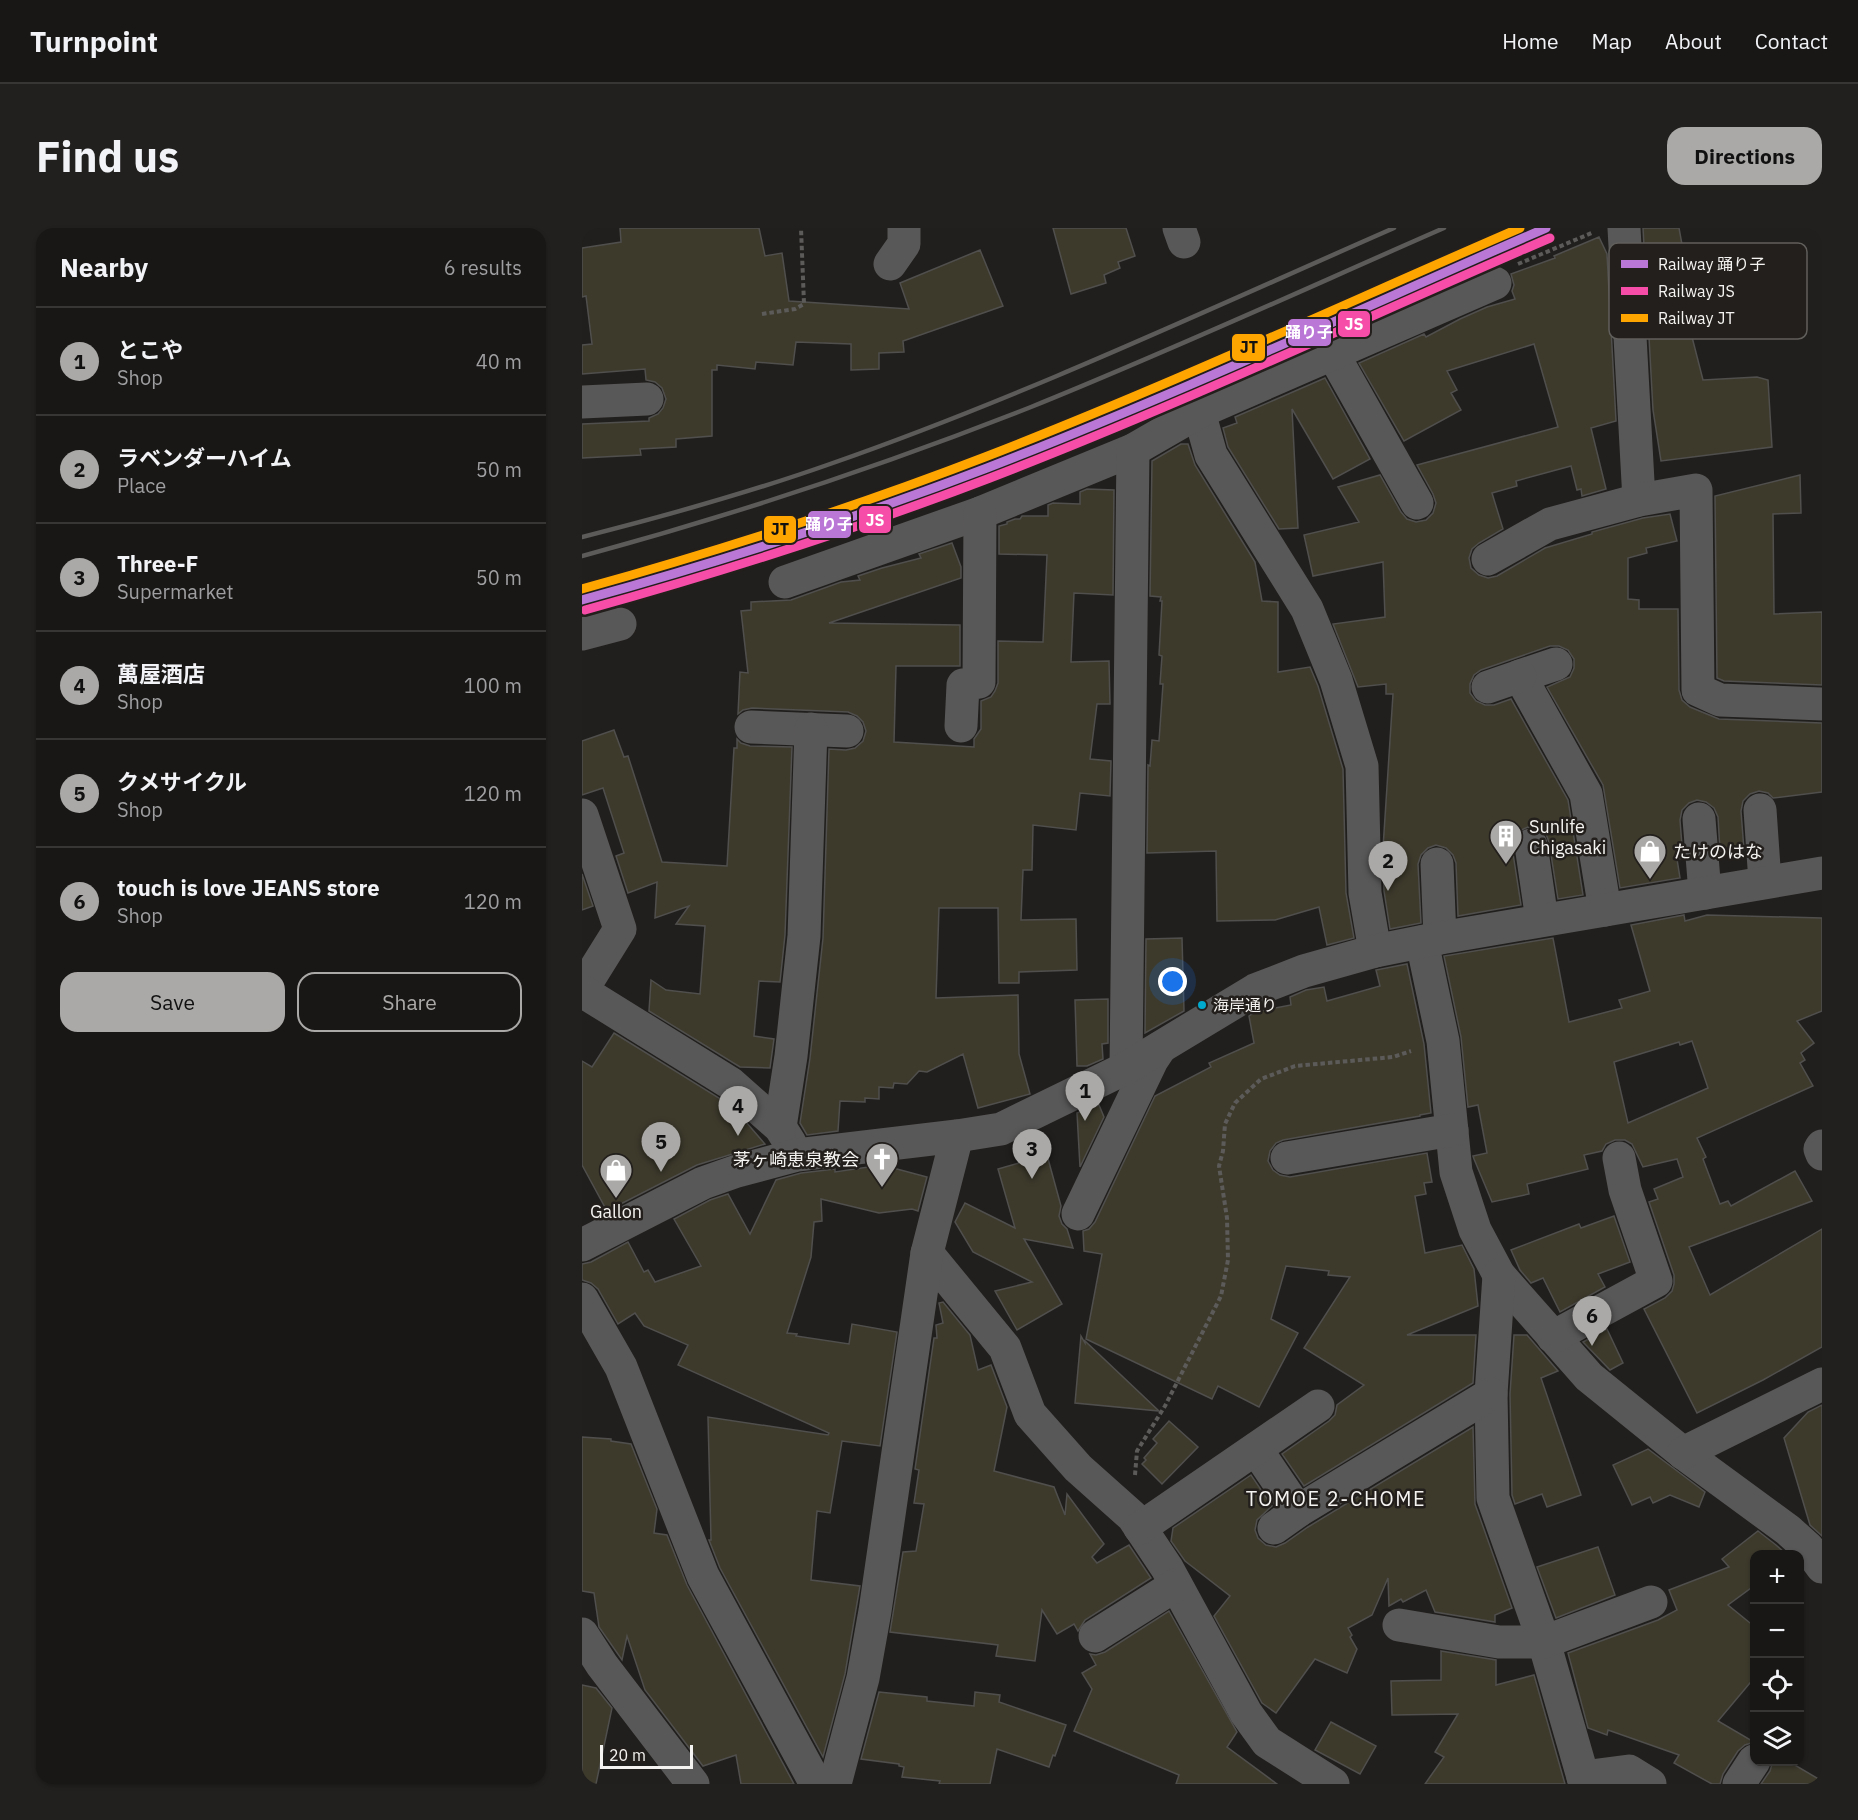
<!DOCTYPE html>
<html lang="en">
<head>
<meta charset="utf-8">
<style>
  body { margin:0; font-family:"IBM Plex Sans","Noto Sans JP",sans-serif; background:#22201f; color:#f1f3f6 }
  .controls { position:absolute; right:18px; bottom:18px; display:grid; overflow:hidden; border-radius:12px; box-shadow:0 2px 4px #0004 }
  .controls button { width:54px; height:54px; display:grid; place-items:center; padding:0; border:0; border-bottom:2px solid #373635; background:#191716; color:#f1f3f6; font:30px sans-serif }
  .scale { position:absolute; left:18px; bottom:15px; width:93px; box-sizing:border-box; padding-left:6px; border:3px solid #f5f3f1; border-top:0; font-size:16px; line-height:21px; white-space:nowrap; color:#f5f3f1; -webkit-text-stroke:4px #221f1c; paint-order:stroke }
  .you { position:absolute; left:591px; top:754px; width:21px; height:21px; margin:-15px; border:4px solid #fff; border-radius:50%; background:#1a73e8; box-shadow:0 0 0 9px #1a73e833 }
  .badge { display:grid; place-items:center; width:39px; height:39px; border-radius:50%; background:#aba9a7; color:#111; font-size:20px; font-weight:700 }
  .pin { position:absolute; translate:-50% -50px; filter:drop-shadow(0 2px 3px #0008) }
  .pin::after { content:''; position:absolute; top:32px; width:21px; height:18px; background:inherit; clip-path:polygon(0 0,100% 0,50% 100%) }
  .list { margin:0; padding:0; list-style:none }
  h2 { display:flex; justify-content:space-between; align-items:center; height:78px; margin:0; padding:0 24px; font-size:26px }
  h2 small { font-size:20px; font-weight:400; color:#9f9fa1 }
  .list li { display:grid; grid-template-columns:39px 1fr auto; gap:18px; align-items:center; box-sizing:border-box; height:108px; padding:0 24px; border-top:2px solid #373635 }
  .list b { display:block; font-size:22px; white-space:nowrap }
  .list p { margin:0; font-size:20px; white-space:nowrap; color:#9f9fa1 }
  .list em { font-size:20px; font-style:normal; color:#9f9fa1 }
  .actions { display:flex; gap:12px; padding:18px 24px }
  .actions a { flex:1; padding:14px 0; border:2px solid #aba9a7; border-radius:18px; text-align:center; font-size:21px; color:#aba9a7 }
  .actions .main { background:#aba9a7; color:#111 }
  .icon { flex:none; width:33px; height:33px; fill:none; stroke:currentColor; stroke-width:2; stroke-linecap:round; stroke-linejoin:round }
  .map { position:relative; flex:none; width:1240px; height:1556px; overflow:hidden; border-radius:18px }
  header { display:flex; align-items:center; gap:36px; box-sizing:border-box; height:84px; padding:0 30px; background:#191716; border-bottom:2px solid #373635 }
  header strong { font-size:28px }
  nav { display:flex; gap:33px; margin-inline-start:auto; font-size:21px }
  .intro { display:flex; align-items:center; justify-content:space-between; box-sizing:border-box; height:144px; padding:0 36px }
  h1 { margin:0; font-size:42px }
  .button { padding:15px 27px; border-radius:18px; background:#aba9a7; color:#111; font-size:21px; font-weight:700 }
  main { display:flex; gap:36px; padding:0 36px }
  aside { flex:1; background:#191716; border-radius:18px; box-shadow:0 2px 4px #0004 }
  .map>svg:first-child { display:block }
  .building { fill:#3d3a2c; stroke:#504f4d; stroke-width:1.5; fill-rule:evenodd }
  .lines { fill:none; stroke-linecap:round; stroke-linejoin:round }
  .path { stroke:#5d5b5a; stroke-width:4; stroke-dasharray:4.5 3; stroke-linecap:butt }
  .minor { stroke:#595858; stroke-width:33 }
  .rail { stroke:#5c5b59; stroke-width:4.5 }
  .rail-1-casing { stroke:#221f1c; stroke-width:14 }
  .rail-2-casing { stroke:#221f1c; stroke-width:14 }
  .rail-3-casing { stroke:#221f1c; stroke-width:14 }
  .rail-1 { stroke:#ba77d6; stroke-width:9 }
  .rail-2 { stroke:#f54da8; stroke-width:9 }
  .rail-3 { stroke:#ffa500; stroke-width:9 }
  .bus-dot { fill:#00a9ce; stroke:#221f1c; stroke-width:2 }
  .labels { text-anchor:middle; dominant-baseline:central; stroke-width:5; stroke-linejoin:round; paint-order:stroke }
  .bus-label { font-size:16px; fill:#f5f3f1; stroke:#221f1c; text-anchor:start }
  .poi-label { font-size:18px; fill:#f5f3f1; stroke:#221f1c; text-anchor:start }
  .neighbourhood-label { font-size:20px; letter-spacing:1.5px; fill:#f5f3f1; stroke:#221f1c }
  .key { fill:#221f1c; stroke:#615f5c; stroke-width:1.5 }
  .key-label { font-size:16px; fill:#f5f3f1 }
  .line-badge { stroke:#221f1c; stroke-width:2 }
  .badge-label { font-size:16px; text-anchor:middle; font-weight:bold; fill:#fff }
  .pale-badge-label { font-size:16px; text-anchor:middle; font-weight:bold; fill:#111 }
</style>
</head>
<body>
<header>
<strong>Turnpoint</strong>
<nav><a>Home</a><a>Map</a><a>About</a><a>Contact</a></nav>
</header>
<div class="intro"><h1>Find us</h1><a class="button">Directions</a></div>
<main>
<aside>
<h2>Nearby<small>6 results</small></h2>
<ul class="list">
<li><span class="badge">1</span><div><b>とこや</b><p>Shop</p></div><em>40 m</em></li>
<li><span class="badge">2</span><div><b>ラベンダーハイム</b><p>Place</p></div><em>50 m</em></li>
<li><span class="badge">3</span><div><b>Three-F</b><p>Supermarket</p></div><em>50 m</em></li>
<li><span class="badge">4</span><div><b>萬屋酒店</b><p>Shop</p></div><em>100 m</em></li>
<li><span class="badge">5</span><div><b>クメサイクル</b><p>Shop</p></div><em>120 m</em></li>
<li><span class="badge">6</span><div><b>touch is love JEANS store</b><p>Shop</p></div><em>120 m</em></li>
</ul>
<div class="actions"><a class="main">Save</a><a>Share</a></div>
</aside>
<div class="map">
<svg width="1240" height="1556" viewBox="0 0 1240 1556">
  <rect width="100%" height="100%" fill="#211f1d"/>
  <g class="building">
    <polygon points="38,0 177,0 183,28 200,25 207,73 327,81 318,55 398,22 421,78 321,113 322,124 297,125 297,141 269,142 269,116 214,114 211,137 174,134 173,141 135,137 135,142 130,142 130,208 94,211 94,219 58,221 59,227 0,230 0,196 67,193 67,190 76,186 81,180 84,171 80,160 73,154 64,152 63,141 0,146 0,117 10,116 4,68 0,69 0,20 39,14"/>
    <polygon points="471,0 544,0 553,28 536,34 538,40 522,47 524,55 489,66"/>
    <polygon points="1061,0 1097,0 1106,49 1122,106 1110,109 1121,152 1175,149 1186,152 1190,219 1079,233 1071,182"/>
    <polygon points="1017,9 1025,26 1034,193 1009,200 1024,261 1000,268 999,261 995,262 989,238 934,253 935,258 910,265 921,301 897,315 890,321 887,330 889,340 897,347 906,350 915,348 963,320 1010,306 1010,304 1061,290 1088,286 1095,313 1064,320 1065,325 1046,330 1046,371 1057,372 1057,381 1096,381 1097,462 1100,472 1108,479 1137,491 1240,495 1240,564 1191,570 1186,565 1177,563 1168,566 1161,573 1159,583 1162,622 1147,625 1146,622 1138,623 1136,589 1132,580 1124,574 1115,572 1107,575 1100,582 1098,592 1101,630 1095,631 1098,650 1038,660 1021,557 965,459 988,449 992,440 992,431 986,422 977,418 968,418 899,442 892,447 888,456 888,465 894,473 903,477 912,477 929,471 986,572 1001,667 976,671 967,614 964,606 956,600 946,599 937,603 931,611 930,619 939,677 876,688 874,635 871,627 864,620 854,617 846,620 839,627 836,636 839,695 808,701 802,663 801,620 811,466 804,466 804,456 776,459 751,396 803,389 801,334 731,348 722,307 777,294 756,259 798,247 819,284 825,291 834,294 844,292 851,285 854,275 851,266 835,237 976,199 952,116 865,143 875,162 869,165 879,182 822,213 777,135 842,106 844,109 878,91 905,79 933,71 930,63 932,57 929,46 973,30 972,28"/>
    <polygon points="743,150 788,231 751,251 710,181 716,300 697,301 646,219 641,200 655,195 653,189"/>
    <polygon points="599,216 606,216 613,237 673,334 680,373 696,374 696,444 728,439 736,458 761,541 764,665 772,710 745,717 737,679 693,692 635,693 634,623 565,625 566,537 568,538 570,512 577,513 581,456 578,456 580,428 577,427 580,373 578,373 579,369 568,368 570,233"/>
    <polygon points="1218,247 1219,285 1191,286 1192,386 1240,384 1240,457 1142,453 1135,450 1133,268"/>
    <polygon points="505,261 532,262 531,367 492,365 489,434 527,433 528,476 515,476 508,531 529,533 528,568 498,565 494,602 451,597 450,642 441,642 439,692 494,691 495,742 437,744 437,755 417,755 416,680 357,680 354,770 436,767 437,826 448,866 396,880 381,826 345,844 337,843 325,856 312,855 311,860 297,859 297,871 283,870 283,874 258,873 256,903 225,907 218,895 228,830 241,710 247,521 264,522 273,520 281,513 284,503 281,494 275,488 266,484 170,480 161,482 156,486 158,444 166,445 159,383 169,382 169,374 209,372 259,354 278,352 276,348 300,340 339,330 337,326 370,315 379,339 379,350 247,395 378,397 378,438 314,438 312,514 392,519 392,511 399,501 399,473 409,469 413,463 416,455 416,413 461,414 465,327 417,326 417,298 425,296 425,294 433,291 438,291 440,288 466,288 466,277 471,275 498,276 498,264"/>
    <polygon points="32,502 42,529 46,528 80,634 145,638 152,520 155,520 155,511 159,515 168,518 210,519 203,707 198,754 177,753 172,808 192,811 188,840 158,839 67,783 69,752 84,762 118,766 123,698 94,696 107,678 73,690 75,654 46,665 34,628 42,625 21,560 0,567 0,513"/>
    <polygon points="0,646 11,678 0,682"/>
    <path d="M1102,687L1103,693L1125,687L1240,690V783L1215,793L1232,815L1219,825L1223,832L1218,835L1231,858L1115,910L1124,929L1121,931L1138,976L1146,973L1149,978L1213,943L1230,973L1107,1019L1128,1067L1240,1001V1119L1181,1152L1115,1185L1062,1081L1083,1070L1090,1063L1092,1056V1047L1067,974L1076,971L1072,961L1101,949L1095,931L1061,939L1050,916L1043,912H1033L1024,916L1020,923L1002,927L1006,941L945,956L947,966L910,974L892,931L891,928L905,925L896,877L886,879L879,809L862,728L971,710L987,794L1040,780L1037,772L1068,763L1049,697ZM1110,813L1126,860L1046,895L1032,834L1097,814L1098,817Z"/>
    <polygon points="600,710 602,783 563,805 564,711"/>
    <polygon points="825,736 842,816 849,885 838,887 838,888 701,912 694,915 688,923 686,933 691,942 698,947 708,949 845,925 850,954 842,955 844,966 833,968 843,1025 880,1017 892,1041 896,1078 825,1107 894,1107 891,1155 722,1258 700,1226 747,1193 753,1187 755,1177 782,1157 722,1120 768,1049 746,1047 747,1043 704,1038 689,1091 716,1105 677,1179 636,1158 630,1171 504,1111 520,1026 502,1023 501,1003 507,1001 513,994 573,868 629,839 627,835 672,815 667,788 673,784 709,777 708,769 724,762 742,759 745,773 798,758 794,742"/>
    <polygon points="526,771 526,815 520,816 521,831 505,838 495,838 493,772"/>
    <polygon points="32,805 137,870 164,894 183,916 115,937 25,983 0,937 0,833 10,839"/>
    <polygon points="517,877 522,889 498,939 495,885"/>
    <polygon points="465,927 479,978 477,988 480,996 485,1001 491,1020 442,1011 480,1076 435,1102 413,1063 450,1054 391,1024 373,994 383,975 433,1000 416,941"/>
    <polygon points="300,937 345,949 336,983 330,981 297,985 239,971 240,993 232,994 229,1029 205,1105 215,1106 214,1108 267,1116 270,1096 315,1104 298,1218 260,1213 248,1285 235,1283 229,1352 278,1358 263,1446 241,1529 138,1340 127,1312 129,1312 126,1189 246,1207 247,1205 96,1137 106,1117 62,1098 53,1085 36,1096 16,1061 9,1055 0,1052 0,1036 9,1034 46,1014 62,1044 66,1042 73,1054 119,1038 92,991 128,972 146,966 168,1006 194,952 219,945 253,941 253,944"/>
    <polygon points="1032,988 1048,1034 1016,1046 1023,1059 978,1084 961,1050 949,1055 938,1042 929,1022 997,996 999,1000"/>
    <polygon points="361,1074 388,1107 396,1142 409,1137 425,1179 412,1243 472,1259 483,1287 485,1266 522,1316 510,1329 515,1335 547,1317 569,1350 503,1392 496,1403 492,1396 475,1406 460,1382 453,1433 414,1428 416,1417 308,1404 321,1324 334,1323 342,1276 332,1275 337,1242 333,1241 352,1110 355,1110 354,1097 361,1095 357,1075"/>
    <polygon points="1025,1101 1041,1135 1028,1142 1001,1114"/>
    <polygon points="932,1107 945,1107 976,1143 959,1150 999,1267 965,1279 960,1266 933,1276 930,1267 928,1166"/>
    <polygon points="499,1108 503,1115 503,1113 577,1183 493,1175"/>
    <polygon points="1240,1177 1240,1308 1228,1297 1202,1210 1226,1184"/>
    <polygon points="587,1193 616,1219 580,1256 560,1236 564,1232 562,1230 575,1215 571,1211"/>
    <polygon points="891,1199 893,1276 930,1380 913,1387 913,1394 853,1384 844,1362 821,1374 819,1371 807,1378 806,1350 790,1387 766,1400 770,1407 768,1409 775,1421 765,1445 733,1431 694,1485 680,1475 632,1388 648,1368 603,1333 589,1313 591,1300 669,1247 690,1278 675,1292 673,1302 676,1310 684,1317 694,1319 703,1315 726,1299"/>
    <polygon points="0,1209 29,1211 29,1213 49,1216 75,1281 72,1305 85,1307 105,1357 212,1556 159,1556 154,1527 121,1538 63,1462 45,1408 40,1432 17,1399 12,1365 0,1363"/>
    <polygon points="1066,1221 1123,1264 1117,1279 1088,1267 1071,1275 1068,1269 1050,1277 1031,1237"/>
    <polygon points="1176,1303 1194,1317 1204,1326 1173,1326 1173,1357 1146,1377 1173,1399 1173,1449 1136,1493 1172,1514 1163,1517 1156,1523 1141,1546 1138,1556 1130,1556 1092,1535 1097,1527 1026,1502 1025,1507 1006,1500 986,1425 1076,1392 1095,1382 1087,1362 1147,1339 1140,1331"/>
    <polygon points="1016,1319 1033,1367 974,1390 955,1339"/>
    <polygon points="587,1383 655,1504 645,1519 695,1556 594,1556 597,1547 492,1503 510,1461 500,1445 514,1437 508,1426 514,1427 523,1424"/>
    <polygon points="859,1423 914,1432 914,1457 952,1447 983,1556 843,1556 862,1529 853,1524 876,1486 810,1487 809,1453 859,1452"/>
    <polygon points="0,1457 14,1460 30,1480 14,1556 0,1556"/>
    <polygon points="297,1464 345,1469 345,1473 392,1478 393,1464 418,1467 417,1474 484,1497 473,1528 471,1527 467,1539 415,1521 408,1556 357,1556 358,1553 320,1549 322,1539 317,1538 317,1536 279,1531"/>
    <polygon points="749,1494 794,1518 778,1546 733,1522"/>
    <polygon points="1191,1533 1206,1533 1240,1553 1240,1556 1179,1556 1188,1543"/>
  </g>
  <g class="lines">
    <g class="path">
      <polyline points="936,36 1012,4"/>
      <polyline points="180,86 213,81 222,76 219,0"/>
      <polyline points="553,1247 555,1223 583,1178 639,1068 646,1032 645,990 637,938 641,923 643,896 653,875 679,851 713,838 811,829 829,823"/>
    </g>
    <g class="minor">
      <polyline points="597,0 602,14"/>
      <polyline points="1042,0 1057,272"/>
      <polyline points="308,36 322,16 322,0"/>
      <polyline points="751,126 835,275"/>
      <polyline points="0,174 65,171"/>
      <polyline points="617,184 629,227 725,381 754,452 780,538 783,665 793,723"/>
      <polyline points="906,331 968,296 1057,272 1114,262 1116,462 1138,472 1240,476"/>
      <polyline points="203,354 398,285 551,222 617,184 913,55"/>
      <polyline points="0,406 38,396"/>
      <polyline points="974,436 938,448 1004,566 1023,682"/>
      <polyline points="906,459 938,448"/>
      <polyline points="379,498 381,457 397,454 398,285"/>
      <polyline points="169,499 265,503"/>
      <polyline points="1178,582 1183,654"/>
      <polyline points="0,587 38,701 0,762"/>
      <polyline points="1117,591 1123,665"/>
      <polyline points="949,617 960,692"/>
      <polyline points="855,636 858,710"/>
      <polyline points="840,714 861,813 874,944 893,1002 917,1047 1007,1149 1101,1225 1206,1302 1226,1320 1240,1339"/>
      <polyline points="0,763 148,855 198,899 208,915"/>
      <polyline points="544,840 551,222"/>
      <polyline points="198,899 209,828 222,708 229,501"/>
      <polyline points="1240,918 1238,921 1240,926"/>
      <polyline points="705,930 870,902"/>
      <polyline points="496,986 570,832 578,820"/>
      <polyline points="0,1017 121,955 155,943 215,927 375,908 419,901 544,840 673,762 722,743 793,723 858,710 1240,645"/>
      <polyline points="345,1025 423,1120 448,1186 496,1240 551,1289 585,1340 664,1485 685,1514 751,1556"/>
      <polyline points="917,1047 909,1166 911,1270 962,1414 1003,1556"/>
      <polyline points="0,1071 39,1139 121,1348 234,1556"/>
      <polyline points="971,1109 1074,1053 1043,962 1037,930"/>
      <polyline points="674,1221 716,1283 909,1166"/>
      <polyline points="1101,1225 1240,1156"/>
      <polyline points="558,1300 736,1178"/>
      <polyline points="692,1300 716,1283"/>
      <polyline points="817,1397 917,1414 962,1414 1069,1374"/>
      <polyline points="0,1406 20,1437 111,1556"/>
      <polyline points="513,1408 594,1357"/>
      <polyline points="1001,1549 1047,1543 1068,1556"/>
      <polyline points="253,1556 281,1450 293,1383 345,1025 375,908"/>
      <polyline points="1157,1556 1172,1533"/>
    </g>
    <g class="rail">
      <path d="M0,309C83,288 166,265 248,236C440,169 625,82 812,0"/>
      <path d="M0,328C152,287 302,237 449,179C588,123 725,60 862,0"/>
    </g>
    <defs>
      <path id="rail-1" d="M0,372C137,334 272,291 405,240C594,167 778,81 964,0"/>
      <path id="rail-2" d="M3,382C140,344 275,301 408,250C598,177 782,90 968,10"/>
      <path id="rail-3" d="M0,361C136,323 271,280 403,229C584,159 760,77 938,0"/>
    </defs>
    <use href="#rail-1" class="rail-1-casing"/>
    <use href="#rail-2" class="rail-2-casing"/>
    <use href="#rail-3" class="rail-3-casing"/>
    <use href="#rail-1" class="rail-1"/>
    <use href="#rail-2" class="rail-2"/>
    <use href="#rail-3" class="rail-3"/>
  </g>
  <defs>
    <symbol id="building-pin" viewBox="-11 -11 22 30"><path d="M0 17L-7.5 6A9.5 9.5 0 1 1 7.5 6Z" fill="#aba9a7" stroke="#221f1c"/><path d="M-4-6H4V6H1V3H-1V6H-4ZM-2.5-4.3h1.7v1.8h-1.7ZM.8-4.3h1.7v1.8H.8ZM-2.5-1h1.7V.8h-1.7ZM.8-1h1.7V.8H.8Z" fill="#fff"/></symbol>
    <symbol id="shop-pin" viewBox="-11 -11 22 30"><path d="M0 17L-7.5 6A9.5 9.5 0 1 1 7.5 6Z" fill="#aba9a7" stroke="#221f1c"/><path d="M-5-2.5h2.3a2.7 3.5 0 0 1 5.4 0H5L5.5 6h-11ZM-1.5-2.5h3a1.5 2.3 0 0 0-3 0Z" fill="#fff"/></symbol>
    <symbol id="church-pin" viewBox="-11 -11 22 30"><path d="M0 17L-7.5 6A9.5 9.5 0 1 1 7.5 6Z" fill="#aba9a7" stroke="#221f1c"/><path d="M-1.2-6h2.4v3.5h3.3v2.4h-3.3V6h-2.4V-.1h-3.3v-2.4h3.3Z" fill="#fff"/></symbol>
  </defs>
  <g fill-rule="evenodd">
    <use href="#building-pin" x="905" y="589" width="38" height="52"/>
    <use href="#shop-pin" x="1049" y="604" width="38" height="52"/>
    <use href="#church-pin" x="281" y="912" width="38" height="52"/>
    <use href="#shop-pin" x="15" y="923" width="38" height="52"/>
  </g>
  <circle class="bus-dot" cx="620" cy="777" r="5"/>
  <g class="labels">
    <g class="bus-label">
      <text x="631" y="777">海岸通り</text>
    </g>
    <g class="poi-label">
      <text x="947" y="598">Sunlife<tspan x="947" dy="21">Chigasaki</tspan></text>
      <text x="1091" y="623">たけのはな</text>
      <text x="277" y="931" text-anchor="end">茅ヶ崎恵泉教会</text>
      <text x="34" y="983" text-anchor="middle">Gallon</text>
    </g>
    <g class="neighbourhood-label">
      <text x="754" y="1270">TOMOE 2-CHOME</text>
    </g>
  </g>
  <rect x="1027" y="15" width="198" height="96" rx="9" class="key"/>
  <rect x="1039" y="32" width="27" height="8" fill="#ba77d6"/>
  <rect x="1039" y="59" width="27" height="8" fill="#f54da8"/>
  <rect x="1039" y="86" width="27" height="8" fill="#ffa500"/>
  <g class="key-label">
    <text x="1076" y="42">Railway 踊り子</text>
    <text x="1076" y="69">Railway JS</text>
    <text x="1076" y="96">Railway JT</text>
  </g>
  <g class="line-badge">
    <rect x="755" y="82" width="34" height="28" rx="6" fill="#f54da8"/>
    <rect x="705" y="90" width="45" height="29" rx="6" fill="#ba77d6"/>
    <rect x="649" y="105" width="35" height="29" rx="6" fill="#ffa500"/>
    <rect x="276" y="277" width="34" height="29" rx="6" fill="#f54da8"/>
    <rect x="225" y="282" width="45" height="29" rx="6" fill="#ba77d6"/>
    <rect x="181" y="287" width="34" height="29" rx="6" fill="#ffa500"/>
  </g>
  <g class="badge-label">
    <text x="772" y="102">JS</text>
    <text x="727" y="110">踊り子</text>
    <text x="293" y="298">JS</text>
    <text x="247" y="302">踊り子</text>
  </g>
  <g class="pale-badge-label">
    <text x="667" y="125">JT</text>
    <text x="198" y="307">JT</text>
  </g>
</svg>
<div class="controls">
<button>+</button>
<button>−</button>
<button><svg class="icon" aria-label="locate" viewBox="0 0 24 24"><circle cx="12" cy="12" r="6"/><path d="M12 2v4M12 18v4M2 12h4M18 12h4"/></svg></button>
<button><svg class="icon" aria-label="layers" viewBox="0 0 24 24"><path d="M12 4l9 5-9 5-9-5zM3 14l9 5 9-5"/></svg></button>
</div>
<div class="scale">20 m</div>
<div class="you"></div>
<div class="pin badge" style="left:503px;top:893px">1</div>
<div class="pin badge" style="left:806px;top:663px">2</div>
<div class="pin badge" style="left:450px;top:951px">3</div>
<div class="pin badge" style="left:156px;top:908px">4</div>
<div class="pin badge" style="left:79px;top:944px">5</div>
<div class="pin badge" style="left:1010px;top:1118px">6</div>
</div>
</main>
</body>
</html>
